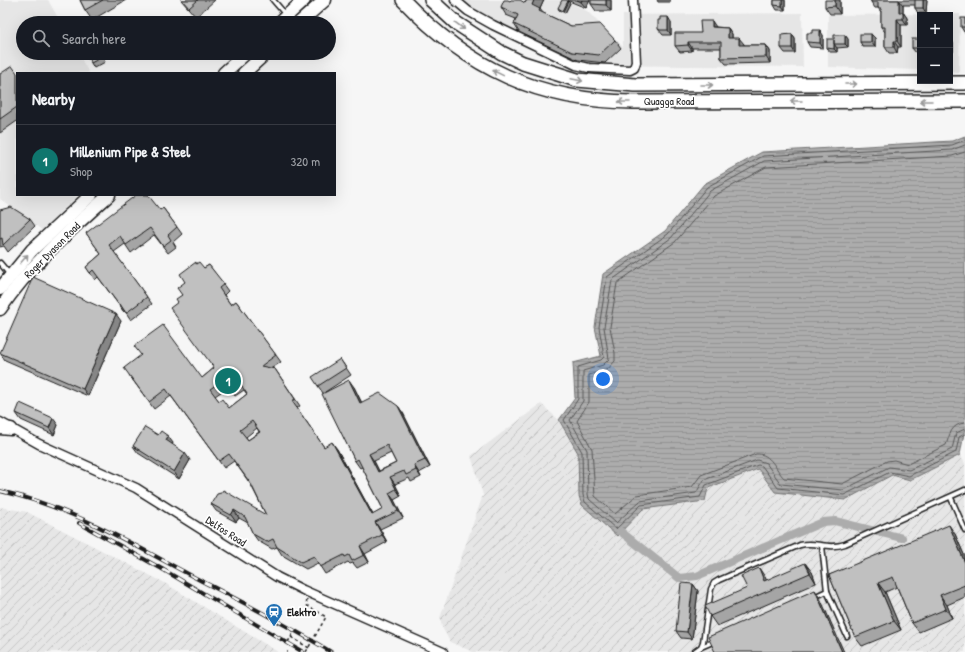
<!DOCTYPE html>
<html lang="en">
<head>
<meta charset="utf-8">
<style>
  body { margin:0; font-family:"Patrick Hand",sans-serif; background:#20242c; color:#f1f3f6 }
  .controls { position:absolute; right:12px; top:12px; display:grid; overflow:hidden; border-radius:0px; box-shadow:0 4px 16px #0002 }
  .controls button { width:36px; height:36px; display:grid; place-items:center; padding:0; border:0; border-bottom:1px solid #363941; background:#171b24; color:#f1f3f6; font:20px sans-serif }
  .you { position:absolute; left:603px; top:379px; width:14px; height:14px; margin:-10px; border:3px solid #fff; border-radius:50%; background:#1a73e8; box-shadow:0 0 0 6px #1a73e833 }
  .badge { display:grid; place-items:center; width:26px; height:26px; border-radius:50%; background:#0f766e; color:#fff; font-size:13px; font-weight:700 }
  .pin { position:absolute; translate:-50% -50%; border:2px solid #fff; box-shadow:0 1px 4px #0006 }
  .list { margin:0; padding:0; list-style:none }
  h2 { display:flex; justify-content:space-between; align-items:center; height:52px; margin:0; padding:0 16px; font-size:17px }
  h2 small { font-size:13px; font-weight:400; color:#9ea1a6 }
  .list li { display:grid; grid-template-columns:26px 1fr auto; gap:12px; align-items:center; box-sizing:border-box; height:72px; padding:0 16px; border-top:1px solid #363941 }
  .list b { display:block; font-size:15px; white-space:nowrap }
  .list p { margin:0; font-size:13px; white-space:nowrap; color:#9ea1a6 }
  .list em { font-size:13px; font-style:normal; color:#9ea1a6 }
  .icon { flex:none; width:22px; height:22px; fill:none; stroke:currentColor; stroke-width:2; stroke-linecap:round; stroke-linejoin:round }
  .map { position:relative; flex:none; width:965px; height:652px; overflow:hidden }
  .search { position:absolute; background:#171b24; box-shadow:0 4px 16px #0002; left:16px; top:16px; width:320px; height:44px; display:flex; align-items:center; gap:10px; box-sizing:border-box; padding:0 14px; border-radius:22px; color:#9ea1a6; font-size:15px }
  .panel { position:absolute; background:#171b24; box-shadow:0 4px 16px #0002; left:16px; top:72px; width:320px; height:124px; border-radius:0px }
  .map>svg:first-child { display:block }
  .built { fill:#e6e6e6 }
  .industrial { fill:url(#industrial-furrows) }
  .water { fill:url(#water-rules); stroke:#727272 }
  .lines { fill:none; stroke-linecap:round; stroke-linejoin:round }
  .shore { stroke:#565656; stroke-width:1 }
  .canal { stroke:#acacac; stroke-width:8 }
  .lane-casing { stroke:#1c1c1c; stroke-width:7 }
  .street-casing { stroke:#1c1c1c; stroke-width:11 }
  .secondary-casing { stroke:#1c1c1c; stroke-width:15 }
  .primary-casing { stroke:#1c1c1c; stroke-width:16 }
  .path { stroke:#1c1c1c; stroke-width:1.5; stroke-dasharray:3 3; stroke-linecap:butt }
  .lane { stroke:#fff; stroke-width:4 }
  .street { stroke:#fff; stroke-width:8 }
  .secondary { stroke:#fff; stroke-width:12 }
  .primary { stroke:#fff; stroke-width:13 }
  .rail-casing { stroke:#1c1c1c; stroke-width:4 }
  .rail { stroke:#fff; stroke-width:2.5; stroke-dasharray:8; stroke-linecap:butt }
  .path-bridge { stroke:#1c1c1c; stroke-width:1.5; stroke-dasharray:3 3; stroke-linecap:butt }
  .wall { fill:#a5a5a5; stroke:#1c1c1c; fill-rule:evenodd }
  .shaded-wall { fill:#868686; stroke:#1c1c1c }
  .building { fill:#c0c0c0; stroke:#1c1c1c; fill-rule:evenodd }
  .oneway { stroke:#999 }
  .labels { text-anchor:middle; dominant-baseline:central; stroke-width:3.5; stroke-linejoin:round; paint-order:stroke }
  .street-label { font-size:11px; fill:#1c1c1c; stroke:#fff }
  .poi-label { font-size:11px; font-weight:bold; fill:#1c1c1c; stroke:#fff; text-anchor:start }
</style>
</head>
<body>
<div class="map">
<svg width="965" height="652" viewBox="0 0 965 652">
  <defs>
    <pattern id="industrial-furrows" width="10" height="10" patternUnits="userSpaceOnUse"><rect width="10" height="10" fill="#e6e6e6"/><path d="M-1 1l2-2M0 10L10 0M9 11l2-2" fill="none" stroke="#c5c5c5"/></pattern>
    <pattern id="water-rules" width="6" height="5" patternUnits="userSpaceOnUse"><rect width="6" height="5" fill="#acacac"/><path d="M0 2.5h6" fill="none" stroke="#939393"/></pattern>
  </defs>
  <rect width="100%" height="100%" fill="#f6f6f6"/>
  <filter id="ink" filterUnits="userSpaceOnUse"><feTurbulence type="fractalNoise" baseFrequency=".025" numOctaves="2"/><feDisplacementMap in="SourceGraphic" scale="8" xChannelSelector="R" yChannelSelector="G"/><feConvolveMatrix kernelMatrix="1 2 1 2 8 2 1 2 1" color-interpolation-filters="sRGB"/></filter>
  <g filter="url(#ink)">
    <g class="built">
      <polygon points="0,0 48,0 61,23 23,23 23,53 78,53 89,73 17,73 17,195 78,195 42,230 0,199"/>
      <polygon points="456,0 565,0 587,11 623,47 623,15 802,13 803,67 581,65 461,5"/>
      <polygon points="960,14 959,72 950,71 950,15 920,15 920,70 828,67 828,15"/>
    </g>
    <g class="industrial">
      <polygon points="541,404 559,420 578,453 579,496 617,536 643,509 705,501 708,488 759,468 845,500 892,475 910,480 960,455 965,463 965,652 473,652 450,642 442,627 440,618 483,495 471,456"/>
      <polygon points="0,507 27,512 163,582 278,652 0,652"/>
    </g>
    <polygon class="water" points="965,136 965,428 960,455 910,480 892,475 845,500 775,492 758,469 708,488 705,501 643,509 617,536 582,505 579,496 578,453 559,420 575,398 573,363 601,356 595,327 603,274 665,231 704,184 762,152 952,141"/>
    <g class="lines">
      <g class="shore">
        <polyline points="965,140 952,145 763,156 707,187 668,234 607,277 599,327 604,357 601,360 578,367 578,399 564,420 582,452 583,495 585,502 616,529 641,505 700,497 706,485 758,465 762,466 778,488 844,495 890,472 909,476 956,452 959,437 965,434"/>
        <polyline points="965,145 952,150 764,161 710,191 671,238 612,280 604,327 609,359 603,365 583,371 583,401 570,420 587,450 588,494 589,499 616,523 640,501 696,493 704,480 757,460 766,463 781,484 843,490 889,467 909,470 952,449 956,433 965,429"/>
        <path d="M965,152L952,156L766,167L714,196L675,242L617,283L610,327L615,353V361L607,370L589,375V402L577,421L592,449L595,496L615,514L637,495L692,487L701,475L756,454C771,453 775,469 784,478L842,484L887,461L894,460L908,464L946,445C950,434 951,424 965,423"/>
      </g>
      <polyline class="canal" points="620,531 679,578 697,576 823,522 835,521 902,538"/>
      <defs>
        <g id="lane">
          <polyline points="273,0 286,15"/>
          <polyline points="0,263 10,275"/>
          <polyline points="951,498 965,530"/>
          <polyline points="822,546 827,591 847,636"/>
          <polyline points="814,597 827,591"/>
          <polyline points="701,647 715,641"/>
          <path d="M694,652L701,647L703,642L711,589L714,583L719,580L800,545C816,541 828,550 845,544L965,490"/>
        </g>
        <g id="street">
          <polyline points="455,0 468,11 493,25 576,65 589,68 630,70 634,68 636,62 633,0"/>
          <polyline points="0,422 39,444 136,488 277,577 303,590 443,652"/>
        </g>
        <g id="secondary">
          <polyline points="279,23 304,0"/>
          <polyline points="299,23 325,0"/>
          <polyline points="224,73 246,53"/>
          <polyline points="244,73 266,53"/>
          <polyline points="0,289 32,250 91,195"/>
          <path d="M0,309C31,264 69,231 109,195"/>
          <polyline points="0,428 11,429"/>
        </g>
        <g id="primary">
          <path d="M403,0C469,69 538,101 633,102L965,101"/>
          <polyline points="431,0 456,23 502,53 523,63 577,80 635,85 965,83"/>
        </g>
      </defs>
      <use href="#lane" class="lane-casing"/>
      <use href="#street" class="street-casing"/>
      <use href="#secondary" class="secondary-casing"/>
      <use href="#primary" class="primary-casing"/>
      <g class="path">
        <polyline points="307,600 306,605 326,617"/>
        <polyline points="291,637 309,648"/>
        <polyline points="288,642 294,632"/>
        <polyline points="287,652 288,652"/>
      </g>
      <use href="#lane" class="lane"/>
      <use href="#street" class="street"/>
      <use href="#secondary" class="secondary"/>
      <use href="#primary" class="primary"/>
      <defs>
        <g id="rail">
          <path d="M0,491C69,506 130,543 192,576C238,600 286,624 331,652"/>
          <polyline points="79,523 162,569 303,652"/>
        </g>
      </defs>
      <use href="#rail" class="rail-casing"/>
      <use href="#rail" class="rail"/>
      <polyline class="path-bridge" points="306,652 326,617"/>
    </g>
    <g class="wall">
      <polygon points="80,0 126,0 92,20 85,10"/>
      <polygon points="181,0 215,0 196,17"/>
      <polygon points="527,0 544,0 540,9 543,13 571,26 615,40 621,48 605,63 578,60 519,32 514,24 516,19 506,15 501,7 510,1 525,3"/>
      <polygon points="568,0 590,0 586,8 569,1"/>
      <polygon points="591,0 611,0 611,11 596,11 591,4"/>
      <polygon points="657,0 670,0 670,2 658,2"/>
      <polygon points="774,0 785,0 785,10 777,10 774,5"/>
      <polygon points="840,0 840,14 830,14 825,7"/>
      <polygon points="871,0 927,0 926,13 918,13 915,8 915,5 903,5 903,12 907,18 907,25 901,25 901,47 898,47 897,53 889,53 885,47 885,32 881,27 881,12 878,8 875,8 871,2"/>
      <polygon points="568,1 570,3 565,13 559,10 558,8"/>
      <polygon points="965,18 965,32 964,32 961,27"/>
      <polygon points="671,22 671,35 663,35 658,29"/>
      <polygon points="716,27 728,28 732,34 732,38 744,44 744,45 766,45 770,51 770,63 726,64 721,58 721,48 692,48 692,51 680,52 675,46 701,33"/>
      <polygon points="792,34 795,39 795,53 785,53 781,48"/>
      <polygon points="823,35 823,48 810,47 807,42"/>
      <polygon points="845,35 848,39 848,47 837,48 837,52 830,52 827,48 834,39"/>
      <polygon points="875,38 875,47 863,47 860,42"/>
      <polygon points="920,39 920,53 916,53 912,48"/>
      <polygon points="950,39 953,43 953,52 950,52"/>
      <polygon points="100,53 105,62 94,68 91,63"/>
      <polygon points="17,73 17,121 0,133 0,74"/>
      <polygon points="163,208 182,234 173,242 176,247 168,253 154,235 131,253 125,244 114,252 152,304 131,320 125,311 124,312 98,277 95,280 86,267 101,254 86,233 160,210"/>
      <polygon points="0,210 30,219 35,226 8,252 4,246 0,247"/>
      <path d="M196,264L204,268L209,265L228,291L224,295L231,305L236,301L281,362L272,368L275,369L300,406L297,408L324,447L337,449L373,515L383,509L362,467L360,468L355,461L323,393L318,386L340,359L351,375L325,392L354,387L362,403L398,406L403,413L430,467L419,473L421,477L411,482L409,478L395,484L401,496L394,500L403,518L380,529L387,542L365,554L369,562L357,568L353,563L350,564L348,562L325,574L318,563L306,569L282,555L277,547L272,549L258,541L253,534L248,523L239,518L236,522L216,511L211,504L266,515L251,485L234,461L224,468L171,396L154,409L129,375L202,378L214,368L178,302L182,295L185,282ZM228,387L235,396L244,390L247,394L229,408L219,401L215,396ZM257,428L259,432L248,440L246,437ZM391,453L396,463L379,471L374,461Z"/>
      <polygon points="121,321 88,396 5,360 0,353"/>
      <polygon points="16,413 58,425 54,435 21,420"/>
      <polygon points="158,435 173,443 172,445 190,460 179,479 138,453 133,446"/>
      <polygon points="955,534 965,557 965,597 947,605 952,618 919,632 912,623 897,587 885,592 901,630 862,646 855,637 829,575"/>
      <polygon points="812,572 816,583 717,626 710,616 747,588 765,577 766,580"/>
      <polygon points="693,584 698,591 692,639 681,638 676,631"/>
    </g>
    <g class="shaded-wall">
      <polygon points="534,0 544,0 538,13 532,5"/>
      <polygon points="582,0 590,0 586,8 581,2"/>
      <polygon points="606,0 611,0 611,11 606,5"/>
      <polygon points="782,0 785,0 785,10 782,6"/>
      <polygon points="835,0 840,0 840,14 835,6"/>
      <polygon points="899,0 903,5 903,18 899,12"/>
      <polygon points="923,0 927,0 926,13 923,8"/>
      <polygon points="568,1 570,3 565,13 563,11"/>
      <polygon points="903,12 907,18 907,25 903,19"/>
      <polygon points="668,17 671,22 671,35 668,30"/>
      <polygon points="897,19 901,25 901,47 897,41"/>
      <polygon points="712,21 716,27 712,27"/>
      <polygon points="728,28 732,34 732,44 728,38"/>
      <polygon points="820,30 823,35 823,48 820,43"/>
      <polygon points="792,34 795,39 795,53 792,48"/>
      <polygon points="871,34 875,38 875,47 871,42"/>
      <polygon points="845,35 848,39 848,47 845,44"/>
      <polygon points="739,38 744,44 743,51 739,45"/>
      <polygon points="950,39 953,43 953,52 950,48"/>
      <polygon points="834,40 834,44 837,48 837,52 834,49"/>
      <polygon points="894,41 898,47 897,53 894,47"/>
      <polygon points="688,42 692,48 692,51 688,45"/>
      <polygon points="766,45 770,51 770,63 766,57"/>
      <polygon points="120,304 125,311 124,312 119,305"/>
      <polygon points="116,314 121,321 88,396 83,389"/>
      <polygon points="349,380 354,387 365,410 360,403"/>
      <polygon points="398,406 403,413 430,467 425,460"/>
      <polygon points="53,418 58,425 54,435 49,428"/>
      <polygon points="168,436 173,443 170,447 166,440"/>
      <polygon points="332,442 337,449 377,522 372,515"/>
      <polygon points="185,453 190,460 179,479 174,472"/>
      <polygon points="369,454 374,461 383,479 378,472"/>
      <polygon points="414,465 419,473 421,477 416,470"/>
      <polygon points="390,477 395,484 401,496 396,489"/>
      <polygon points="389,493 394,500 403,518 398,511"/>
      <polygon points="234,510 239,518 236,522 231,515"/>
      <polygon points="375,522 380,529 387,542 382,535"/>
      <polygon points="949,525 955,534 965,557 965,563"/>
      <polygon points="360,546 365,554 369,562 364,555"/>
      <polygon points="805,563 812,572 816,583 810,573"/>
      <polygon points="759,568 765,577 771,590 764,581"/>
      <polygon points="878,583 885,592 901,630 894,621"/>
      <polygon points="693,584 698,591 692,639 687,632"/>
      <polygon points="815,590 821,600 844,652 842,652"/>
      <polygon points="940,595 947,605 952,618 946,609"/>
    </g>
    <g class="building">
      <polygon points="80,0 103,0 85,10"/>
      <polygon points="182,0 198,0 189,8"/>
      <polygon points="504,0 508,0 510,1 511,0 520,0 525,3 527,0 534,0 532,5 540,9 539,11 571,26 600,24 615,40 599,55 572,52 514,24 518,15 501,7"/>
      <polygon points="562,0 566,0 568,1 563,11 558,8"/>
      <polygon points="577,0 582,0 581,2"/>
      <polygon points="591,0 606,0 606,5 591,4"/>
      <polygon points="774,0 782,0 782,6 774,5"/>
      <polygon points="825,0 835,0 835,6 825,7"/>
      <polygon points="871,0 899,0 899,12 903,12 903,19 897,19 897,41 894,41 894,47 885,47 885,27 881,27 881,8 878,8 878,2 871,2"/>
      <rect x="915" y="0" width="8" height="8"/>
      <polygon points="660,17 668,17 668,30 660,30 658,29 658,20 660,20"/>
      <rect x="961" y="18" width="4" height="9"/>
      <polygon points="700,21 712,21 712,27 728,28 728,38 739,38 739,45 766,45 766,57 721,58 721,42 688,42 688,45 675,46 675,33 701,33"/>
      <polygon points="812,30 820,30 820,43 807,42 807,33 812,33"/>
      <polygon points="792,34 792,48 781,48 781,35"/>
      <rect x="860" y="34" width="11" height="8"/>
      <polygon points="834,35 845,35 845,44 834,44 834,40 834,49 827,48 827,39 834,39"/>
      <rect x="912" y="39" width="8" height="9"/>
      <polygon points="85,53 99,53 102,57 91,63"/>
      <polygon points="12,66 17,73 17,107 0,119 0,74"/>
      <polygon points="136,195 148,195 160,210 163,208 177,227 168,235 171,240 163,246 150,228 126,245 120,236 109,245 147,297 126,313 120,304 119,305 93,270 90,273 86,267 101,254 86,233"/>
      <polygon points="11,207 30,219 3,245 2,238 0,239 0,210"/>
      <path d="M196,262V264L199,262L204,268L209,265L224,284L219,288L225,297L231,305L236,301L276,355L261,366L275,369L295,399L292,401L324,447L332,442L372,515L383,509L358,459L355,461L322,394L349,380L360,403L380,393L398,406L425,460L414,465L416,470L406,475L404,471L390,477L396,489L389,493L398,511L375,522L382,535L360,546L364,555L352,561L349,555L345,557L344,555L320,567L314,556L301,562L277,547L273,539L267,542L253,534L245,517L234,510L231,515L211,504L217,494L221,493L223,490L266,515L251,484L229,454L219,461L166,389L149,402L124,368L141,355L134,346L163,325L202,378L214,368L170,308L178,302L176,299L182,295L177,288L185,282L180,274ZM223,380L230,389L239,382L247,394L229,408L222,399L219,401L210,389ZM252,421L260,432L248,440L240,430ZM387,445L396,463L378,472L369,454Z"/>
      <polygon points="33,277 116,314 83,389 0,353"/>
      <polygon points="340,359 346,368 318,386 312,377"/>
      <polygon points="20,403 53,418 49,428 16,413"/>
      <polygon points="145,427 158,435 161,431 168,436 166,440 185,453 174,472 133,446"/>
      <polygon points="949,525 965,563 965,585 940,595 946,609 912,623 893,577 878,583 894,621 855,637 829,575"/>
      <polygon points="805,563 810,573 710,616 705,606 747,588 741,576 759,568 764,581"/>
      <polygon points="681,583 693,584 687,632 676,631"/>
      <polygon points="815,590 842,652 715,652 708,637"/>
    </g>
    <defs><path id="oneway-shaft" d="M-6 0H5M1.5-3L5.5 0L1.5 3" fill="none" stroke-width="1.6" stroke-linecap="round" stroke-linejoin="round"/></defs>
    <g class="oneway">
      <use href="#oneway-shaft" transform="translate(460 26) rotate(37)"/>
      <use href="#oneway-shaft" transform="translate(498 73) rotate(-154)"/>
      <use href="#oneway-shaft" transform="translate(577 80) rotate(12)"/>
      <use href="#oneway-shaft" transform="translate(851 84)"/>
      <use href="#oneway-shaft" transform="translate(707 85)"/>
      <use href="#oneway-shaft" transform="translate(796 101) rotate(180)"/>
      <use href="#oneway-shaft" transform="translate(926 101) rotate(180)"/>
      <use href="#oneway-shaft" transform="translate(624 102) rotate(-180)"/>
      <use href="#oneway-shaft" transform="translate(24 259) rotate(-49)"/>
    </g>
  </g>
  <defs>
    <symbol id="station-pin" viewBox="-11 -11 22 30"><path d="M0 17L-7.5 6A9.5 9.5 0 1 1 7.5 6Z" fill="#1f6fb2" stroke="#fff"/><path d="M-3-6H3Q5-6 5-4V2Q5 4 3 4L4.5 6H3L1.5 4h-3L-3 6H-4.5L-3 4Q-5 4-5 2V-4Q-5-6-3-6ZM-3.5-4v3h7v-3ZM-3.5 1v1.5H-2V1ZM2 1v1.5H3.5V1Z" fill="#fff"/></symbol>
  </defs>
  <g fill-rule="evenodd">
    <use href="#station-pin" x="264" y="602" width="20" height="27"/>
  </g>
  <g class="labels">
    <g class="street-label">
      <text x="669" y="101">Quagga Road</text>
      <text transform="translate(52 250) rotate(-45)">Roger Dyason Road</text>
      <text transform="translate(226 531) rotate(33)">Delfos Road</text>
    </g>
    <g class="poi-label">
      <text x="287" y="612">Elektro</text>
    </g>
  </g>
</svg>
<div class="controls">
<button>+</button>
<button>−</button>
</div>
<div class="you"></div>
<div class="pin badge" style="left:228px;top:381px">1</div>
<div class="search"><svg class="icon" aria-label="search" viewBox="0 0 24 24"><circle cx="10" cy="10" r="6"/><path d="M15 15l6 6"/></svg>Search here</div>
<section class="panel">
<h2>Nearby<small></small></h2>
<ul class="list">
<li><span class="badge">1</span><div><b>Millenium Pipe &amp; Steel</b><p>Shop</p></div><em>320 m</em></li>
</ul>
</section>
</div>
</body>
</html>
